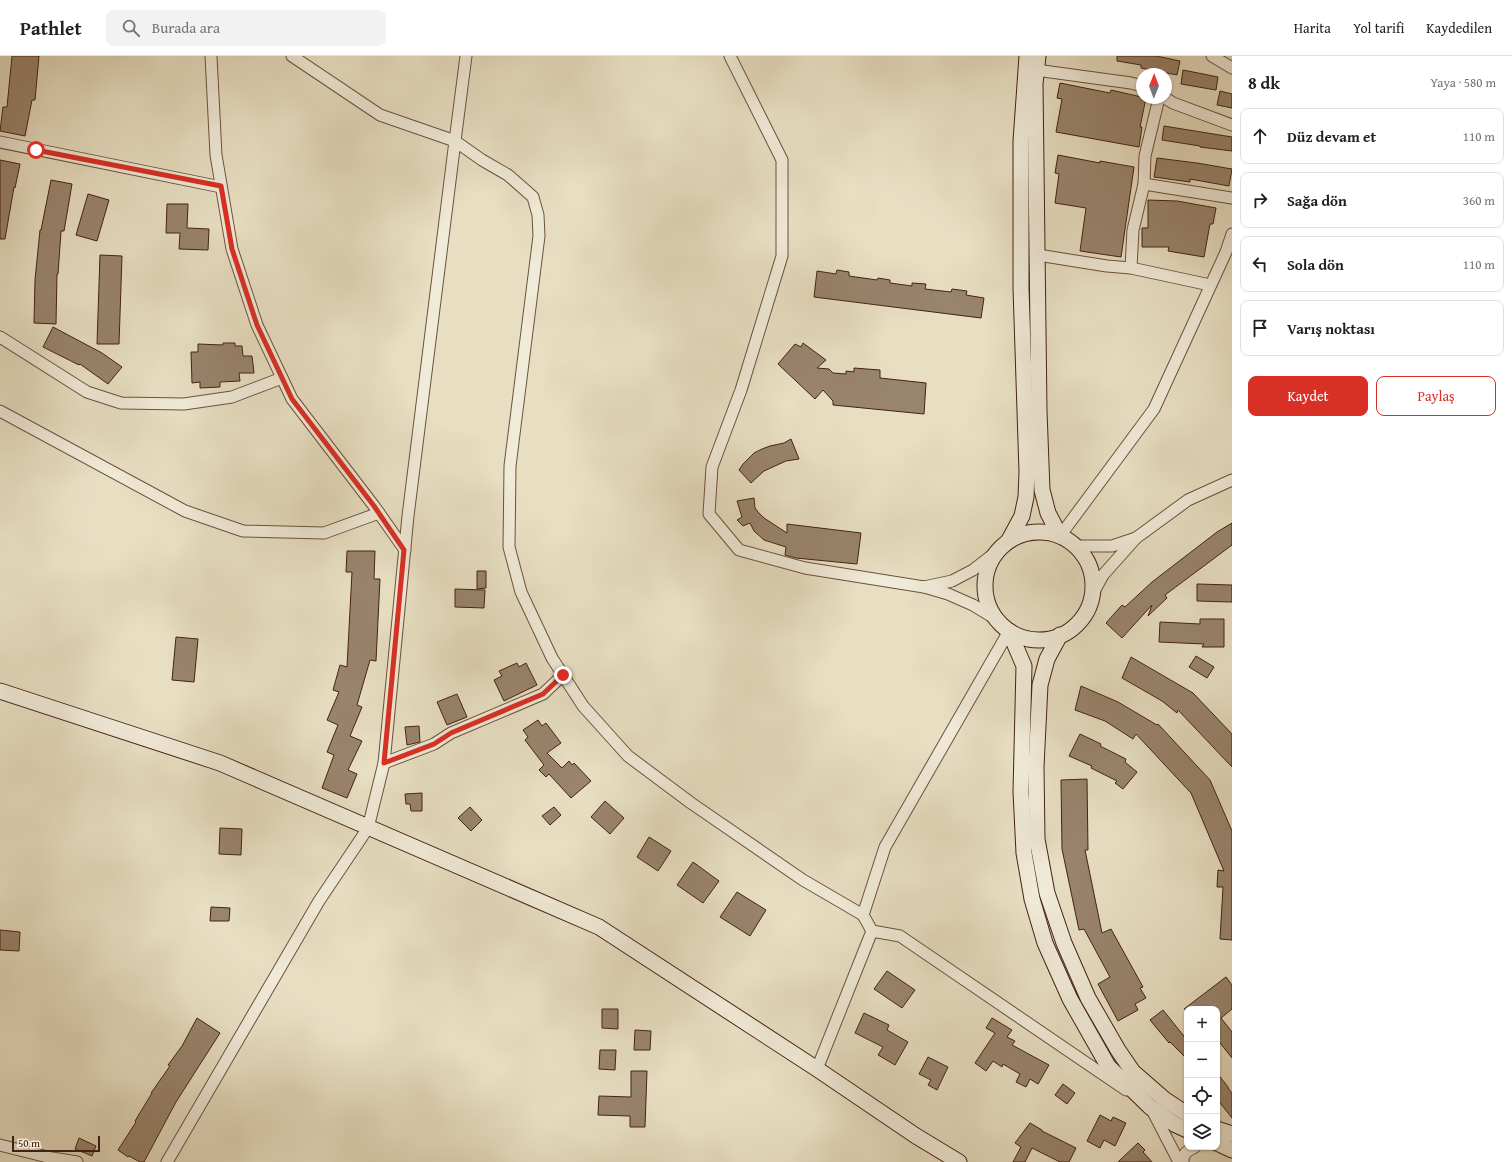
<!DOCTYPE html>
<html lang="tr">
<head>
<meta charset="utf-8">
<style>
  body { margin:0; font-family:"Gentium Book Plus",serif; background:#f2f2f2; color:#202124 }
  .controls { position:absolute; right:12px; bottom:12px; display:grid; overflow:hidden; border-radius:8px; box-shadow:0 1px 3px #0004 }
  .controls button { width:36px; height:36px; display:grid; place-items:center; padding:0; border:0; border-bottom:1px solid #e0e0e0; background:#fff; color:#202124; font:20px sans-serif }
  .compass { position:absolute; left:1136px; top:12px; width:36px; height:36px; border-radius:50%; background:#fff; box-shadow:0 1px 3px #0004; rotate:1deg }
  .scale { position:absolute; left:12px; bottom:10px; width:88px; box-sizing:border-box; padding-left:4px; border:2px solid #432211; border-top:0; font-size:11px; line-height:14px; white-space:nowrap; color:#432211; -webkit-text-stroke:3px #f0ead8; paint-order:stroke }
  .stop { position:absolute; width:12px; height:12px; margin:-9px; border:3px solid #d93025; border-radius:50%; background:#fff }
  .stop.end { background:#d93025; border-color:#fff; box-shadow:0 1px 4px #0008 }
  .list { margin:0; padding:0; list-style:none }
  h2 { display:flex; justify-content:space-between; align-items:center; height:52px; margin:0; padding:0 16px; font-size:17px }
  h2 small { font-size:13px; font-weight:400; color:#757577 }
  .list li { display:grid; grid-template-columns:26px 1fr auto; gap:12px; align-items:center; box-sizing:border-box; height:56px; margin:0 8px 8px; padding:0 8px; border:1px solid #e0e0e0; border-radius:8px }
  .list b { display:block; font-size:15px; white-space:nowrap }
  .list em { font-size:13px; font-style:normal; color:#757577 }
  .actions { display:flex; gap:8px; padding:12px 16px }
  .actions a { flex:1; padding:9px 0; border:1px solid #d93025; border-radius:8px; text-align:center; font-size:14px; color:#d93025 }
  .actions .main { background:#d93025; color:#fff }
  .icon { flex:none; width:22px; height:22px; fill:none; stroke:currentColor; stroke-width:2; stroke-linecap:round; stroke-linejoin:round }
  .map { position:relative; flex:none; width:1232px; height:1106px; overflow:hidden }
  header { display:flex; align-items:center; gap:24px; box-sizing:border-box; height:56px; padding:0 20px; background:#fff; border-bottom:1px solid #e0e0e0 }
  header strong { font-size:19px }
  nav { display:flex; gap:22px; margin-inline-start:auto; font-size:14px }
  .search { width:280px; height:36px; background:#f2f2f2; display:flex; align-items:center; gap:10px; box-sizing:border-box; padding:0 14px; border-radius:8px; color:#757577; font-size:15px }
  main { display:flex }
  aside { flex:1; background:#fff }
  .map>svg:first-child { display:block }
  .building { fill:#99846e; stroke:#432211 }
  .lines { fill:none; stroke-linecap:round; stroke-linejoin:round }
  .street-casing { stroke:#6c513e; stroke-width:13 }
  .secondary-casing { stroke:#432211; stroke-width:17 }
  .street { stroke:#f0ead8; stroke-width:11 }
  .secondary { stroke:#f0ead8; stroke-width:15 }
  .route { stroke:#d93025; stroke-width:5 }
</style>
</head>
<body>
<header>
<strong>Pathlet</strong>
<div class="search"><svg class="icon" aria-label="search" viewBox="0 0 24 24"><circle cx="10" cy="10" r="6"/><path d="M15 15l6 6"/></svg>Burada ara</div>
<nav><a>Harita</a><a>Yol tarifi</a><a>Kaydedilen</a></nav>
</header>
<main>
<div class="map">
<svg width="1232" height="1106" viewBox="0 0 1232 1106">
  <rect width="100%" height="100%" fill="#e8dfc3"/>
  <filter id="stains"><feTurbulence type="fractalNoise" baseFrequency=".005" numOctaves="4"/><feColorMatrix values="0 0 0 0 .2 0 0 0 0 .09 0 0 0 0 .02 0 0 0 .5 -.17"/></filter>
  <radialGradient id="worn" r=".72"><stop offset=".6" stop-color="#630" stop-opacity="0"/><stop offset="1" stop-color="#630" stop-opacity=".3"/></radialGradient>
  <g class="building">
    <polygon points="12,0 39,0 35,44 32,44 25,80 0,75 3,51 7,51"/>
    <polygon points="1117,0 1156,0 1180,5 1177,19 1141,12 1141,9 1117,5"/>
    <polygon points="1183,14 1218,21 1216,34 1181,28"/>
    <polygon points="1060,27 1110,37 1111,34 1146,42 1140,71 1142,71 1139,91 1056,76 1062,43 1057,42"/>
    <polygon points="1220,35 1232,38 1232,52 1217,49"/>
    <polygon points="1164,70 1232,81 1232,95 1200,91 1200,90 1162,84"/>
    <polygon points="1058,99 1100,107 1100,105 1134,111 1121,201 1080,195 1086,152 1055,147 1059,118 1055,117"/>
    <polygon points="1157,102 1197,107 1232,113 1229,130 1190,123 1190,126 1154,121"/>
    <polygon points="0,104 20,108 15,132 14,131 5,183 0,183"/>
    <polygon points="51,124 72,128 64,175 61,175 58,218 57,218 56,268 34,267 35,224 40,174 41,174"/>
    <polygon points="88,138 109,144 97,185 76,179"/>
    <polygon points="1148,144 1177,145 1216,152 1213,168 1210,168 1204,201 1168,195 1169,191 1142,191 1142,172 1148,172"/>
    <polygon points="167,148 188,148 187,172 209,173 208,194 179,193 180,177 166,177"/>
    <polygon points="100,199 122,200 119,288 97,288"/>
    <polygon points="837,214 849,216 849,220 877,224 878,222 890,224 890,227 912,230 912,227 926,228 925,233 951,236 952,233 967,235 966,239 984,242 981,262 814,241 817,215 836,218"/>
    <polygon points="53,271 102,297 122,311 108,328 80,308 79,309 43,291"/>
    <polygon points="223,287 235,287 235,290 242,290 243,300 252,300 254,317 239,317 240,325 220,326 220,331 200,332 200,326 192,327 191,296 198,296 198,288 223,289"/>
    <polygon points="803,287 826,304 817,312 829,313 833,317 846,318 846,315 854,316 854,312 880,314 880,322 926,327 924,358 833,349 833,345 823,334 815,343 778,308 795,288 801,291"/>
    <polygon points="791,383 799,403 786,405 764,415 751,427 739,414 743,408 754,397 762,393 770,390 784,387"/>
    <polygon points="754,442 755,452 758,456 764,462 787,477 787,468 861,477 857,508 796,502 785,499 786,491 764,484 754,475 750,467 743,470 737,464 742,461 737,445"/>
    <polygon points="1232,467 1232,489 1165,539 1167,542 1148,560 1152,549 1122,582 1106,567 1122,549 1125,551 1152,526 1217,476"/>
    <polygon points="347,495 375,495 374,523 380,523 376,605 370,604 357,649 362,651 350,680 362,685 348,714 357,718 347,742 322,732 334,699 327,696 338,669 327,664 339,636 333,634 340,609 347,611 352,516 346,516"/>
    <polygon points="477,515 486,515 486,532 477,533"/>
    <polygon points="1197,528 1232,529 1232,546 1197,545"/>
    <polygon points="455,533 485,534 484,552 455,551"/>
    <polygon points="1200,563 1224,563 1224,591 1202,591 1204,588 1159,586 1160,566 1200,568"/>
    <polygon points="176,581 198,583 194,626 172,624"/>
    <polygon points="1196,600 1214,611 1207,622 1189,611"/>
    <polygon points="1131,601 1193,637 1232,678 1232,711 1178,654 1177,657 1162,645 1122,622"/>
    <polygon points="517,607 519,611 526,607 537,629 504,645 494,624 502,620 499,615"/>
    <polygon points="1081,630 1118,646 1157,669 1158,668 1210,724 1232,775 1232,884 1220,883 1223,831 1217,831 1218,814 1224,815 1191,737 1136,678 1133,683 1105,665 1075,654"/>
    <polygon points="457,638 467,661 447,669 437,646"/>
    <polygon points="538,664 542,670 546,667 561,687 547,697 562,712 569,705 572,709 574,707 591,725 571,742 549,718 546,721 539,714 544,709 525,684 528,681 523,674"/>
    <polygon points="419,670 420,686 407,689 405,671"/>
    <polygon points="1080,678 1101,688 1100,690 1126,703 1125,706 1137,716 1123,733 1115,727 1117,725 1091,712 1092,710 1069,700"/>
    <polygon points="1087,723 1088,794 1085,794 1102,877 1111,873 1143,931 1140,932 1146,942 1135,948 1138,954 1118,965 1098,928 1110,921 1084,873 1079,874 1062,793 1061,724"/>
    <polygon points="422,737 422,755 411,755 410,748 406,748 405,738"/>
    <polygon points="605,745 624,762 610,778 591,761"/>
    <polygon points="470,751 482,764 471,775 458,762"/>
    <polygon points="554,751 561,759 550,769 542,760"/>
    <polygon points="220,772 242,773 241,799 219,798"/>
    <polygon points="649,781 671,795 658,815 637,801"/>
    <polygon points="693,806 719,825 703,847 677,829"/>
    <polygon points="737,836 766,854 750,880 720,861"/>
    <polygon points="211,851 230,852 229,865 210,865"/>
    <polygon points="0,874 20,876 19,895 0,894"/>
    <polygon points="887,915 915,934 902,952 874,933"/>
    <polygon points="1226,921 1232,929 1232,953 1221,962 1232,976 1232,1002 1217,983 1217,953 1184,953"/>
    <polygon points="602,953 618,953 618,973 602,972"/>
    <polygon points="1163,954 1187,984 1187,1003 1170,986 1169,987 1150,964"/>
    <polygon points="864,957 889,969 887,974 908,986 895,1009 878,999 883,991 855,977"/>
    <polygon points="197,962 220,977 176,1046 144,1106 140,1106 129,1100 128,1101 118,1094 136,1066 135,1065 152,1037 151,1037 170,1010 168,1009 182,990"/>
    <polygon points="992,962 1012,974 1007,981 1015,985 1012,989 1049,1009 1038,1028 1030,1023 1026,1031 1016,1026 1020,1018 1003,1008 1002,1011 993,1005 986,1015 975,1007 995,977 986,972"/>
    <polygon points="635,974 651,975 650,994 634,994"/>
    <polygon points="600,994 616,994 615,1014 599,1013"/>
    <polygon points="928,1001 948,1011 937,1034 928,1029 931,1024 919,1018"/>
    <polygon points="631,1015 647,1015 645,1071 630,1071 630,1060 598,1059 599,1040 631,1041"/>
    <polygon points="1217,1017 1228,1031 1228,1032 1232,1037 1232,1062 1217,1043"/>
    <polygon points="1063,1028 1075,1037 1067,1048 1055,1039"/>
    <polygon points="1100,1059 1111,1065 1113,1061 1126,1067 1115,1090 1104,1084 1100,1092 1087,1085"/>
    <polygon points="1030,1067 1042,1074 1042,1075 1076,1092 1069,1106 1060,1106 1032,1092 1025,1106 1013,1106 1021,1091 1015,1087"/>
    <polygon points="79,1082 96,1090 92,1100 75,1093"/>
    <polygon points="1138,1087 1145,1094 1143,1096 1152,1106 1118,1106"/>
  </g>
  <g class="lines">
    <defs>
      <g id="street">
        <polyline points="211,0 216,99 232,193 257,269 292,343 374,450 405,494"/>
        <polyline points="466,0 455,85 482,104 508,119 533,141 538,159 539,180 510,410 509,491 521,536 552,602 583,650 628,700 691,747 803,824 863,859 872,875 817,1013"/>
        <polyline points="730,0 782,104 782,200 741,334 712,411 709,458 739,494 805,512 924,531"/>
        <polyline points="1212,0 1232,12"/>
        <polyline points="1036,14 1131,27 1142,30"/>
        <polyline points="1165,42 1173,47 1232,69"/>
        <polyline points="0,86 221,131"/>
        <polyline points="1144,128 1232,142"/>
        <polyline points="1038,199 1107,210 1131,212 1210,229"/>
        <polyline points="1131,212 1133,174 1144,128 1145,100 1159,42"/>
        <polyline points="0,281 87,336 121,347 184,348 232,341 282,322"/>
        <polyline points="0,355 185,455 243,475 324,477 379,457"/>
        <polyline points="1060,480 1154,353 1226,196 1232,178"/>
        <polyline points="1136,482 1188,444 1232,424"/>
        <polyline points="1075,490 1112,490 1136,482 1103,519 1092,539"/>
        <polyline points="996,563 973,549 948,538 924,531 952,525 973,514 996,496"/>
        <polyline points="384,707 434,688 451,677 543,638 563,619"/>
        <polyline points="863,859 885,791 1009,575"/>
        <polyline points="872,875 900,880 1126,1034"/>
        <polyline points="1151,1052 1179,1106"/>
        <polyline points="0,1089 52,1102 77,1106"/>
        <polyline points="167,1106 319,845 368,772 384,707 408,460 455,85 380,59 292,0"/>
        <path d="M1183,1106C1183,1097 1187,1095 1195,1091"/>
      </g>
      <g id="secondary">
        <polyline points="1038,0 1035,28 1039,355 1042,434 1048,457 1060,480"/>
        <circle cx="1039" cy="530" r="54"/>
        <polyline points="1009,484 1022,460 1026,441 1027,416 1021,232 1021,85 1027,0"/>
        <polyline points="1009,575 1024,610 1021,736 1024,797 1032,843 1045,887 1070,943 1108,1010 1150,1051 1176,1069 1187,1074"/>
        <polyline points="1060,579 1047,603 1040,629 1036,711 1037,783 1047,837 1064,887 1088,942 1118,994 1133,1016 1164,1043 1187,1058"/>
        <polyline points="0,635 220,707 599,871 817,1013 916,1080 959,1106"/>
        <polyline points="1217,1073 1232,1078"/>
        <polyline points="1217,1087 1232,1094"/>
      </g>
    </defs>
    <use href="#street" class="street-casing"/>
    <use href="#secondary" class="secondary-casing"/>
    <use href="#street" class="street"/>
    <use href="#secondary" class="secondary"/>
  </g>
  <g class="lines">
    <polyline class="route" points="36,94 221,130 232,193 257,269 292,343 374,450 404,494 384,707 434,688 451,677 543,638 563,619"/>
  </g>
  <rect width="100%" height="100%" filter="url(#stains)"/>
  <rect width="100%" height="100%" fill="url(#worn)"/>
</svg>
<div class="controls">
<button>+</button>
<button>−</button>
<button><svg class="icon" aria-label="locate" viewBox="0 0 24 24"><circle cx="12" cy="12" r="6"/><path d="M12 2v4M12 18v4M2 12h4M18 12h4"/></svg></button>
<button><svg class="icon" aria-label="layers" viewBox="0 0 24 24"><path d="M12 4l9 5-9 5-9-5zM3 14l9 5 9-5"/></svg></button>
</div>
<svg class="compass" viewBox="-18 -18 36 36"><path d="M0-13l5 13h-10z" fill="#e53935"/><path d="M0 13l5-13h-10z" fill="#757577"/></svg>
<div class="scale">50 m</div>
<div class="stop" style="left:36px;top:94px"></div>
<div class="stop end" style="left:563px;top:619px"></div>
</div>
<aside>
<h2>8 dk<small>Yaya · 580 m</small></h2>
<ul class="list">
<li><svg class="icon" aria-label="ahead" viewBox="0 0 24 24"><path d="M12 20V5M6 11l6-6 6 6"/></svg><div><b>Düz devam et</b></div><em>110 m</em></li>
<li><svg class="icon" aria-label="right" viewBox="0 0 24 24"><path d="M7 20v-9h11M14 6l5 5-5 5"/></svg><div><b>Sağa dön</b></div><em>360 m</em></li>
<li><svg class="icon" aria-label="left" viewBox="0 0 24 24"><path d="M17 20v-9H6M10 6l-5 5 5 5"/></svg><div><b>Sola dön</b></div><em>110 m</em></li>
<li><svg class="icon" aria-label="arrive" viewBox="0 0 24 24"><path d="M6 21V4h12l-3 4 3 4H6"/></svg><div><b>Varış noktası</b></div></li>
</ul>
<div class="actions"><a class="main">Kaydet</a><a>Paylaş</a></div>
</aside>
</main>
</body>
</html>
